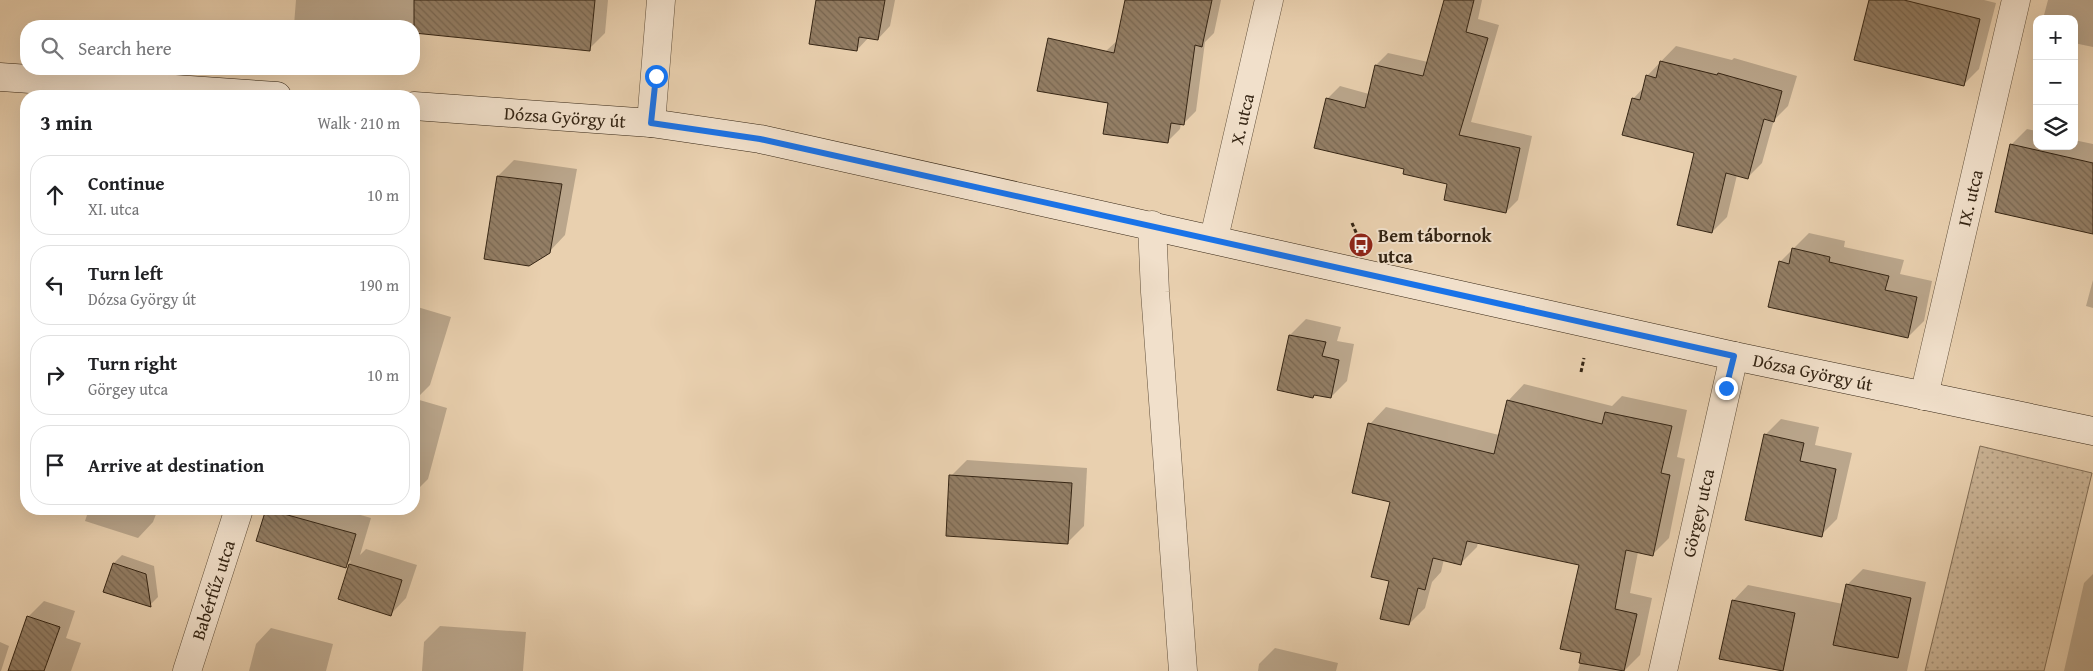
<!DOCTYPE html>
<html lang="en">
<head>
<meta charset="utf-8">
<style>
  body { margin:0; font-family:"Gentium Book Plus",serif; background:#f6f6f6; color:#202124 }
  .controls { position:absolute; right:15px; top:15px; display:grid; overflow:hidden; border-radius:10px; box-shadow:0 5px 20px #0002 }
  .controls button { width:45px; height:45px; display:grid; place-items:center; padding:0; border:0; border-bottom:1px solid #e0e0e0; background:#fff; color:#202124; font:25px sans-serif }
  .stop { position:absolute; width:15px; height:15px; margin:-11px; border:4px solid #1a73e8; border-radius:50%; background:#fff }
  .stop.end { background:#1a73e8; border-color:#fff; box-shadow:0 1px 5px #0008 }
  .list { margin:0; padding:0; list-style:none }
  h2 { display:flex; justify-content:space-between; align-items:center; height:65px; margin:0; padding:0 20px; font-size:21px }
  h2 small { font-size:16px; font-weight:400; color:#757577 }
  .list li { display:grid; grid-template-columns:32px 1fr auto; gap:15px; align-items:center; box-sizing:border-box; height:80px; margin:0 10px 10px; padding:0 10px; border:1px solid #e0e0e0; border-radius:20px }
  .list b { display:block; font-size:19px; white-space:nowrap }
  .list p { margin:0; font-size:16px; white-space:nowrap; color:#757577 }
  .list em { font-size:16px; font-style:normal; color:#757577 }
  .icon { flex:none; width:28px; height:28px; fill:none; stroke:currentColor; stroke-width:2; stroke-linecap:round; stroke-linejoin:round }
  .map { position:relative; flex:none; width:2093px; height:671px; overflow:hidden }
  .search { position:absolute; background:#fff; box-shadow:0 5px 20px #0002; left:20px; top:20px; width:400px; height:55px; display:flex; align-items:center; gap:12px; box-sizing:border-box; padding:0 18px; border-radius:20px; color:#757577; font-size:19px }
  .panel { position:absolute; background:#fff; box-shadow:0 5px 20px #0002; left:20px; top:90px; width:400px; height:425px; border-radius:20px }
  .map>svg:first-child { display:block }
  .grass { fill:url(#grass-dots); stroke:#806c54 }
  .shadow { fill:#0003 }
  .building { fill:url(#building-back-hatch); stroke:#352514 }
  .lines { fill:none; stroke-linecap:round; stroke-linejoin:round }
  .street-casing { stroke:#62503b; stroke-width:29 }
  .secondary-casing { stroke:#352514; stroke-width:29 }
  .path { stroke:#352514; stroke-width:3; stroke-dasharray:4 2.5; stroke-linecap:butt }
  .street { stroke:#f1e0cb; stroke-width:28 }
  .secondary { stroke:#f1e0cb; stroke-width:28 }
  .route { stroke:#1a73e8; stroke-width:6 }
  .labels { text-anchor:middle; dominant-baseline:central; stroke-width:4; stroke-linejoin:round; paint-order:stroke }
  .street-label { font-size:18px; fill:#352514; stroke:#f1e0cb }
  .poi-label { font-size:18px; font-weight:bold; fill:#352514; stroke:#f1e0cb; text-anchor:start }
</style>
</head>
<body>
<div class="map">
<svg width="2093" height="671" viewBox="0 0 2093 671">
  <defs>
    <pattern id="grass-dots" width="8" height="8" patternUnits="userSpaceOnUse" patternTransform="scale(1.25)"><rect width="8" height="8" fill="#cab395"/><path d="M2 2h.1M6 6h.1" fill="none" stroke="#a59178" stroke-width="1.8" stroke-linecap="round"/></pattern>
    <pattern id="building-back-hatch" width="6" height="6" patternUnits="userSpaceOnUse" patternTransform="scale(1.25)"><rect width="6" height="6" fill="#937e65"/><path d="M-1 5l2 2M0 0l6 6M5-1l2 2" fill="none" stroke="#796752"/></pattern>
  </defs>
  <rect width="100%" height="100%" fill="#e9d0af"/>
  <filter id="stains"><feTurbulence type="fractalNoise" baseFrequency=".004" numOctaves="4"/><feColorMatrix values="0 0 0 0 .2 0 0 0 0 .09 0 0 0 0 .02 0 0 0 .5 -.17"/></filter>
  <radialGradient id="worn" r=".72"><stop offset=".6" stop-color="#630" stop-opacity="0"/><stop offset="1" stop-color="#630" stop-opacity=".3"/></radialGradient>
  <polygon class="grass" points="1980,446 2092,473 2044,671 1925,671"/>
  <g class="shadow">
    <polygon points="296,0 608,0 605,33 589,49 414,32 414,26 294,25"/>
    <polygon points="818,0 895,0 890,26 878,39 869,37 857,50"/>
    <polygon points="1127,0 1221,0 1214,33 1205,42 1196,111 1183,124 1181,123 1180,129 1167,142 1109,102 1106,51 1119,39"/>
    <polygon points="1446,0 1482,0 1478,19 1499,25 1471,122 1532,136 1518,200 1506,212 1449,183 1406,168 1327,99 1340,86 1369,94 1376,65 1388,53 1428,62"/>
    <polygon points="1871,0 1984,0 1996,3 1979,69 1963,85"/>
    <polygon points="2048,0 2093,0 2093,47 2074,43 2074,19 2043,19"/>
    <polygon points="1676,46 1732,60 1734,58 1797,76 1788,106 1774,120 1762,163 1747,178 1737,175 1727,217 1712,232 1695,152 1633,99 1644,87 1647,76"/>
    <polygon points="2027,129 2037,131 2037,146 2074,146 2074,140 2093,144 2093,233 2011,145"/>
    <polygon points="514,160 577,169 565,235 549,252 498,176"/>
    <polygon points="1809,233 1845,241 1844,247 1904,260 1900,274 1932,281 1924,321 1908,337 1780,262"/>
    <polygon points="2093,280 2093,308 2086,306"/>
    <polygon points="414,306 451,317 430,385 416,399 447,408 428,479 420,487 414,485"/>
    <polygon points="1306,319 1341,327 1337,341 1354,344 1347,381 1331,397 1315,394 1313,396 1279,389 1290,335"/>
    <polygon points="1524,384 1612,406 1622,396 1687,410 1677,457 1685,459 1669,538 1652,555 1638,552 1630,593 1652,598 1640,655 1624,671 1578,671 1583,652 1580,564 1478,542 1477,547 1461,563 1444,559 1441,572 1432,582 1425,608 1409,624 1390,580 1391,501 1370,424 1386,407 1499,435 1508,401"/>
    <polygon points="1781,419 1819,427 1815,445 1852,453 1837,519 1821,535 1765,435"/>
    <polygon points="967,460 1087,468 1084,526 1068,542 951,476"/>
    <polygon points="89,509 158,509 153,522 138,538 85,521"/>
    <polygon points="268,509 340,509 371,518 360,555 366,549 417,565 406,598 391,614 339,598 351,560 345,566 258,540"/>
    <polygon points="122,555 154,566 158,597 150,605 114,563"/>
    <polygon points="1863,569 1926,582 1907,671 1786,671 1721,658 1733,601 1748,585 1843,604 1847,585"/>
    <polygon points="2093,574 2093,671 2064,671 2084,583"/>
    <polygon points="44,601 75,611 66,638 81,643 71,671 9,671 28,617"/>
    <polygon points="440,626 526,632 523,671 422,671 424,642"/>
    <polygon points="271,628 333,644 326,671 249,671 256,644"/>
    <polygon points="0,642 9,646 1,671 0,671"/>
    <polygon points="1275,648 1338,663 1336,671 1258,671 1259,664"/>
  </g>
  <g class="building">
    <polygon points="414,0 595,0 590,51 414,33"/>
    <polygon points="816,0 885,0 878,40 859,37 857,51 809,44"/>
    <polygon points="1125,0 1212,0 1202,47 1195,45 1184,125 1171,123 1168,143 1103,134 1108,103 1037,91 1048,38 1114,53"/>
    <polygon points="1444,0 1474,0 1466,32 1488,38 1459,135 1520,148 1506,213 1444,200 1447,184 1403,174 1404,169 1314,148 1326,98 1365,108 1375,65 1423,76"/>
    <polygon points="1869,0 1904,0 1980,19 1964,86 1854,60"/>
    <polygon points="1660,61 1717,75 1718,73 1782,91 1774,122 1764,119 1748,179 1726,173 1712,233 1677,225 1694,153 1622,135 1632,98 1640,100 1646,75 1656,78"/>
    <polygon points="2010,144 2093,163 2093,234 1995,212"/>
    <polygon points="497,176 562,184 550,253 529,266 484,259"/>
    <polygon points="1792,248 1830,257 1829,262 1889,276 1885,290 1917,297 1908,338 1768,307 1779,261 1789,264"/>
    <polygon points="1289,335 1326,342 1322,356 1339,360 1331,398 1314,395 1313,398 1277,390"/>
    <polygon points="1507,400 1602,424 1605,412 1672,426 1661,473 1670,475 1653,556 1626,550 1615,609 1637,614 1624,671 1579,663 1581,653 1560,649 1579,565 1467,541 1461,565 1433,558 1425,590 1418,588 1409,625 1380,619 1389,581 1371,577 1390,502 1352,493 1368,423 1494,454"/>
    <polygon points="1764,434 1804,443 1800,461 1836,469 1822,537 1745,520"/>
    <polygon points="949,475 1072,483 1068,544 946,536"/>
    <polygon points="266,509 356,534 346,568 256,541"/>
    <polygon points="113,563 146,574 151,607 103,592"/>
    <polygon points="349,564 402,580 391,616 338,599"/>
    <polygon points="1846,584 1911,598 1898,658 1833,645"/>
    <polygon points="1732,600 1795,613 1783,671 1719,659"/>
    <polygon points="27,616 60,627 44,671 8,671"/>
  </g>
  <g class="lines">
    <defs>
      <g id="street">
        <polyline points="651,123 661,0"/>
        <polyline points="1152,225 1155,292 1183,671"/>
        <polyline points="1214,238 1269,0"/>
        <polyline points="1924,396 2016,0"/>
        <polyline points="187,671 239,509"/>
        <polyline points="1663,671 1734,356"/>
      </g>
      <g id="secondary">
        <polyline points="0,77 277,96"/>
        <polyline points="414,106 651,123 760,139 1734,356 2093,431"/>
      </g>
    </defs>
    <use href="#street" class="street-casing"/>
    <use href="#secondary" class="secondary-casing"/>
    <g class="path">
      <polyline points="1352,223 1358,237"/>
      <polyline points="1581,372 1584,358"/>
    </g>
    <use href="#street" class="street"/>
    <use href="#secondary" class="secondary"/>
  </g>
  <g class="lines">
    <polyline class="route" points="656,76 651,123 760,139 1734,356 1726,388"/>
  </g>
  <defs>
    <symbol id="bus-disc" viewBox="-11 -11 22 22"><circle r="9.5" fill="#8f2418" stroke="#f1e0cb"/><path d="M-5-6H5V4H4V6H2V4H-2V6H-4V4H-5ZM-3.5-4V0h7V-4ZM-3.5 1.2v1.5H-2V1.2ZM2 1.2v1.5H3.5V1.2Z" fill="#fff"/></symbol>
  </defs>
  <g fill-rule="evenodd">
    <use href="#bus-disc" x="1347" y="231" width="28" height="28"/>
  </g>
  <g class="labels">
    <g class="street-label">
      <text transform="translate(565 117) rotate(4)">Dózsa György út</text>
      <text transform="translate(1242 119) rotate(-77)">X. utca</text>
      <text transform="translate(1970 198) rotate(-77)">IX. utca</text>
      <text transform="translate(1813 372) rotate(12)">Dózsa György út</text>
      <text transform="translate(1698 513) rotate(-77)">Görgey utca</text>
      <text transform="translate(213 590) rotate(-72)">Babérfűz utca</text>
    </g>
    <g class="poi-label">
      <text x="1378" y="235">Bem tábornok<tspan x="1378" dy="21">utca</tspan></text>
    </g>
  </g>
  <rect width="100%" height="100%" filter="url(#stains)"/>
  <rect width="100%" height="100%" fill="url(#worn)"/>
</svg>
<div class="controls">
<button>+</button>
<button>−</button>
<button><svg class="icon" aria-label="layers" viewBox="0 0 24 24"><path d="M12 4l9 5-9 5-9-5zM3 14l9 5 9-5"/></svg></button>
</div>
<div class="stop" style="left:656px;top:76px"></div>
<div class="stop end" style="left:1726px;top:388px"></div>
<div class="search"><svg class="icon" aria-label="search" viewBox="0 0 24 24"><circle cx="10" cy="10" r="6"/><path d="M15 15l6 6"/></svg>Search here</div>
<section class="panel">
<h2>3 min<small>Walk · 210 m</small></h2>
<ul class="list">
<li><svg class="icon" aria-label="ahead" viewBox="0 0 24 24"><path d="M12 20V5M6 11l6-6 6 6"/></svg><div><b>Continue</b><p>XI. utca</p></div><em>10 m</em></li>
<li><svg class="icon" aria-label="left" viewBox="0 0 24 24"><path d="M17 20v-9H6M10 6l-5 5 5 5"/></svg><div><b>Turn left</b><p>Dózsa György út</p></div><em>190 m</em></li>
<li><svg class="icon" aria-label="right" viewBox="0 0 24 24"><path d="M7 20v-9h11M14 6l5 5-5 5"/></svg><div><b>Turn right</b><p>Görgey utca</p></div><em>10 m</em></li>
<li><svg class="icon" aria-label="arrive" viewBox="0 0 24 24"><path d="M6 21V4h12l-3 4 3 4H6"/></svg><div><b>Arrive at destination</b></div></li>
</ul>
</section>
</div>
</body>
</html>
